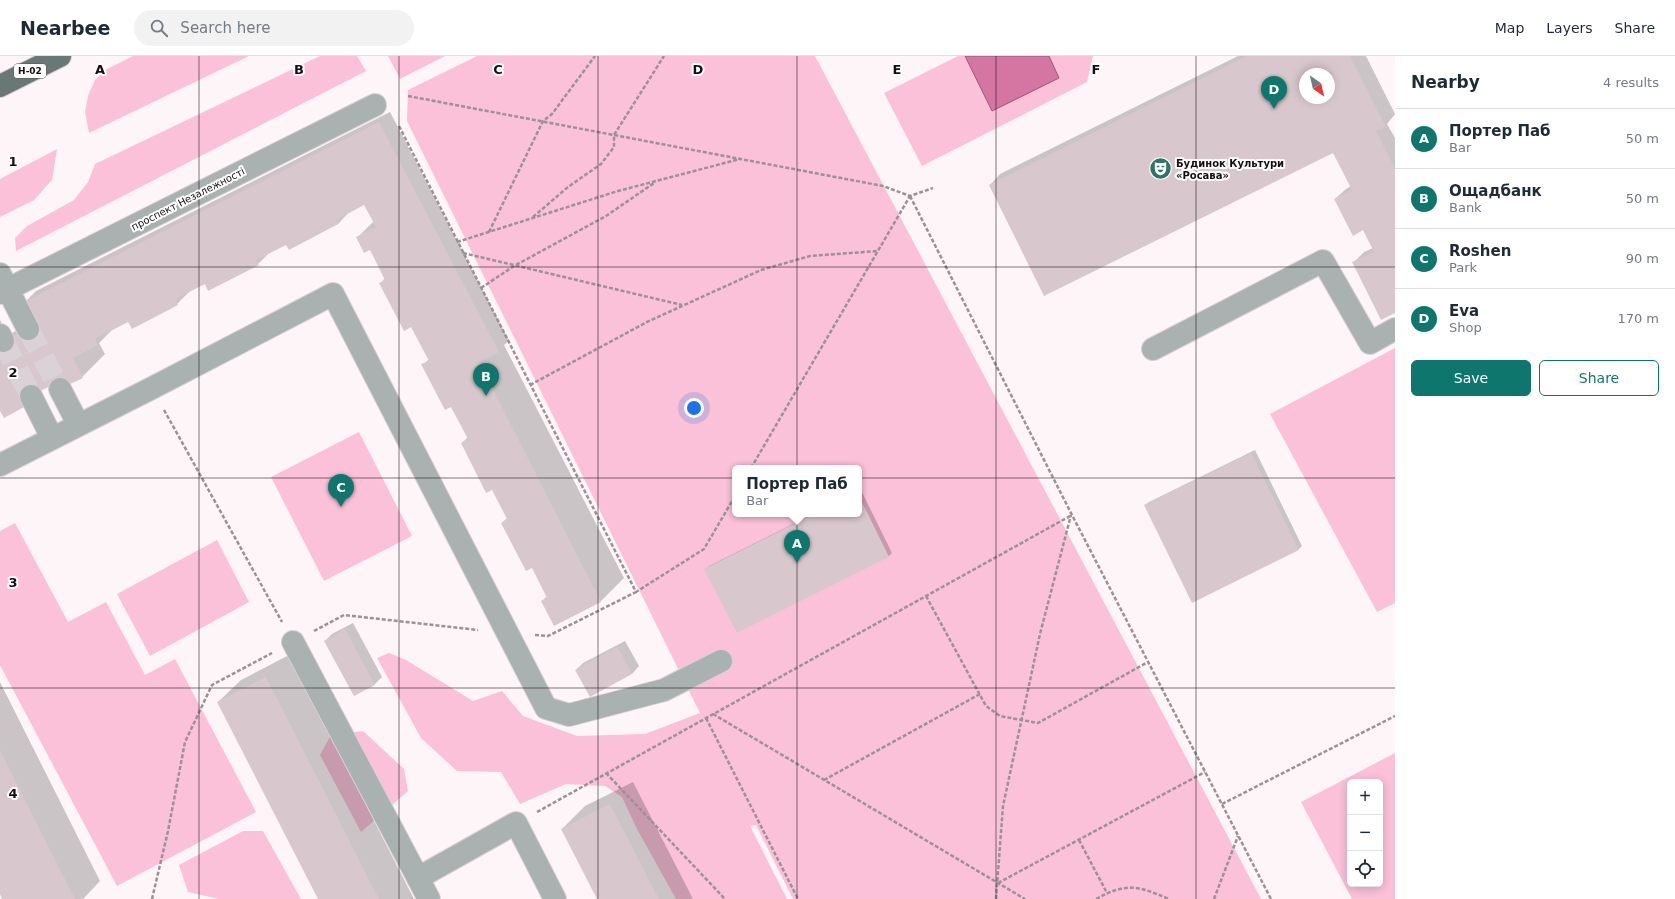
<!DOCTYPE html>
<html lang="en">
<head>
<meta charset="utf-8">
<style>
  body { margin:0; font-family:"DejaVu Sans",sans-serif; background:#f2f2f3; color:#1f2937 }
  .controls { position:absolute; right:12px; bottom:12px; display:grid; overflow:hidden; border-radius:6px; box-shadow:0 2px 10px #0003 }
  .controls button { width:36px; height:36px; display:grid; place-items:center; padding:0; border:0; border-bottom:1px solid #e0e1e3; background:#fff; color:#1f2937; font:20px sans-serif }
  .compass { position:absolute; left:1299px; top:12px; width:36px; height:36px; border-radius:50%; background:#fff; box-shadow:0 2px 10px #0003; rotate:146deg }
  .you { position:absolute; left:694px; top:352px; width:14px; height:14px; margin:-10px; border:3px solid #fff; border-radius:50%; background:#1a73e8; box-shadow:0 0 0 6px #1a73e833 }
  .badge { display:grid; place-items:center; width:26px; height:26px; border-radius:50%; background:#0f766e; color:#fff; font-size:13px; font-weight:700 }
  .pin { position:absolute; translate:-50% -33px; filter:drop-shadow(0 1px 2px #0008) }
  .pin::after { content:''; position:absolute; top:21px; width:14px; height:12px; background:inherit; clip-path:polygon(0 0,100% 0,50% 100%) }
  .popup { position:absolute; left:732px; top:409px; width:130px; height:52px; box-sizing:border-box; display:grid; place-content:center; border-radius:6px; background:#fff; filter:drop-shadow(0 1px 3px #0005); font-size:13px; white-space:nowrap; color:#747a83 }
  .popup b { font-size:15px; color:#1f2937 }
  .popup::after { content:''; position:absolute; left:50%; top:100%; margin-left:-8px; border:8px solid transparent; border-top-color:#fff }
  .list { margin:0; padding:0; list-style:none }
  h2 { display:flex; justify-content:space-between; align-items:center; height:52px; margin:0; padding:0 16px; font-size:17px }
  h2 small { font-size:13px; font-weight:400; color:#747a83 }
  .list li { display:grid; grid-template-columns:26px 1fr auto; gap:12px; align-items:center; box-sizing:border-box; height:60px; padding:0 16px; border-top:1px solid #e0e1e3 }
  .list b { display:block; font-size:15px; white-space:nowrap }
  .list p { margin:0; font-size:13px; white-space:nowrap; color:#747a83 }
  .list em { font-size:13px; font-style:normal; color:#747a83 }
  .actions { display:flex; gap:8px; padding:12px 16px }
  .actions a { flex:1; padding:9px 0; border:1px solid #0f766e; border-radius:6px; text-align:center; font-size:14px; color:#0f766e }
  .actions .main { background:#0f766e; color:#fff }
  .icon { flex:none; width:22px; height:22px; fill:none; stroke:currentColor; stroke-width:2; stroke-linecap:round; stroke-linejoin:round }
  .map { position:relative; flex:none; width:1395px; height:843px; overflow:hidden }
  header { display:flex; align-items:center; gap:24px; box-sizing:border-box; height:56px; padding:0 20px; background:#fff; border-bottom:1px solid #e0e1e3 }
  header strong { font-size:19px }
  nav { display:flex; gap:22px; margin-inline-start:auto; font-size:14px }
  .search { width:280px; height:36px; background:#f2f2f3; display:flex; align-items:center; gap:10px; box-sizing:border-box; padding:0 14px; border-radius:22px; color:#747a83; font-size:15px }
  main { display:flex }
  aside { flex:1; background:#fff }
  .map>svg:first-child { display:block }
  .green { fill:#fac1d9; fill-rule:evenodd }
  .water { fill:#d475a2; stroke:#9b5677 }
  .shadow { fill:#0003; fill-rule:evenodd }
  .building { fill:#d9c7ce; fill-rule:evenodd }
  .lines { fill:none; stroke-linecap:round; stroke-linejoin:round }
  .minor-tunnel { stroke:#dad2d6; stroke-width:22; stroke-dasharray:22 11; stroke-linecap:butt }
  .minor-casing { stroke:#d8d0d3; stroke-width:24 }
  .major-casing { stroke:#d8d0d3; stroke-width:24 }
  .path { stroke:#9a9295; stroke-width:2.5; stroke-dasharray:4 2; stroke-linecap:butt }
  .minor { stroke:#a9b2b0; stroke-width:22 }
  .major { stroke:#697875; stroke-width:22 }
  .grid { fill:none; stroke:#160f12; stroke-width:1; stroke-opacity:0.55 }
  .labels { text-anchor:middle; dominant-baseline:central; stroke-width:4; stroke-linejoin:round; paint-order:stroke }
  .shield { fill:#fff; stroke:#5c5759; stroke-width:1 }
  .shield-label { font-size:9px; font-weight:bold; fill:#160f12 }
  .poi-label { font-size:10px; font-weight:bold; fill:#160f12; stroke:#fff; text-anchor:start }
  .street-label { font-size:10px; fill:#160f12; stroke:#fff }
  .grid-label { font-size:13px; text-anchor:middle; font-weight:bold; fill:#160f12; stroke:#fff; stroke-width:4; stroke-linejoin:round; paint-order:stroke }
</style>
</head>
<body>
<header>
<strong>Nearbee</strong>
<div class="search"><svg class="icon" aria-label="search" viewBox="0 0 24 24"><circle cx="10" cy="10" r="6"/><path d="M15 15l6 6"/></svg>Search here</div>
<nav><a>Map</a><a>Layers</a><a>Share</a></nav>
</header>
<main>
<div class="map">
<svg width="1395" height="843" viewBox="0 0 1395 843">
  <rect width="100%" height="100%" fill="#fdf5f8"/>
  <g class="green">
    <polygon points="133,0 249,0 89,77 85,56 88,40 95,24 105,14"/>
    <polygon points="320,0 357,0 366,15 16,195 15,182 27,170 74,144 88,126 95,108"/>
    <polygon points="388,0 445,0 400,23"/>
    <path d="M477,0H815L1261,843H793L756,769L750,770L787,843H676L637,773L622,741L605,730L566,728L520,748L501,716L457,715L421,682L377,602L389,597L406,604L473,645L502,635L523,660L577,680L645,678L700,657L407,65L408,34ZM735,412H859V458H735Z"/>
    <polygon points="958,0 965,0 992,55 1059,22 1049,0 1093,0 1087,26 922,110 884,37"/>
    <polygon points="57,93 52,124 34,144 0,161 0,123"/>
    <polygon points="1395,292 1395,547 1377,556 1270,358"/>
    <polygon points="359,376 412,480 324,525 271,421"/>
    <polygon points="15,467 68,566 106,546 145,619 175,603 256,756 117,830 0,609 0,475"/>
    <polygon points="217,484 249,546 150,600 117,538"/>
    <polygon points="363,675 404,713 408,735 361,776 320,699 331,679"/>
    <path d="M1395,697V843H1352L1301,746ZM1350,726H1380V828H1350Z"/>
    <polygon points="243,775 263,775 301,843 219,843 188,836 179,809"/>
  </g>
  <polygon class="water" points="965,0 1049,0 1059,22 992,55"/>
  <g class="shadow">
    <path d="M1238,0H1366L1395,58L1387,68L1395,82V256L1353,207L1364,196L1373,192L1363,173L1335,143L1346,133L1351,130L1333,96L990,129L1000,118ZM1305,18H1329V42H1305Z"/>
    <polygon points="390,56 509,285 504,289 624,522 601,545 554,569 542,545 547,540 532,510 502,467 508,461 493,433 462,387 468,381 451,350 423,309 429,303 412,269 381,227 385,222 370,193 357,182 374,165 365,147 350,155 338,168 289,193 287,187 271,195 258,208 205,227 191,234 177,248 129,265 114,272 99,287 105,298 82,321 53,328 38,335 24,350 0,352 0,264 8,279 35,265 25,246 36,235"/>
    <polygon points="1255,394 1302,490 1299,493 1192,545 1145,449 1149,446"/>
    <polygon points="861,434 892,497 889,500 737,576 706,513 709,510 813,458 859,458 859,435"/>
    <polygon points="353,567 382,621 375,628 354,639 325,585 332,578"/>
    <polygon points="625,585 639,610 632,618 576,614 583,607"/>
    <polygon points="289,599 414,843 319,843 218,646 241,624"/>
    <polygon points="0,626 100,825 83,843 3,843 0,836"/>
    <polygon points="633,726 693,843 598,843 562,773 585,750"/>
  </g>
  <g class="building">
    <path d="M1247,0H1350L1386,71L1376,75L1395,113V257L1381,264L1352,206L1374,196L1363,174L1353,180L1334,143L1352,134L1333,97L1044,240L989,129ZM1305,18H1329V42H1305Z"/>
    <polygon points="379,66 499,296 479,306 601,546 554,570 541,545 547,542 532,512 526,515 501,467 507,463 492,434 486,437 461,387 468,383 451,351 445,354 421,308 429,305 411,271 404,275 379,227 385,224 370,194 364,197 356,181 376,171 364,149 336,164 338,168 289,194 286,189 256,204 259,209 208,235 205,228 175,243 178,249 132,273 128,266 95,283 98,289 73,302 83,322 55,335 52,329 21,345 24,351 4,362 0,355 0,287 28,273 24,246"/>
    <polygon points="1251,397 1299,494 1192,547 1144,449"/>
    <polygon points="859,440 889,501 737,577 704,513 814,458 859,458"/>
    <polygon points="345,573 375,629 354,640 324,585"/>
    <polygon points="617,591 632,618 590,641 575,614"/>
    <polygon points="266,621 379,843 318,843 217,646"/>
    <polygon points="0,694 75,843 2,843 0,838"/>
    <polygon points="610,748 659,843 597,843 561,773"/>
  </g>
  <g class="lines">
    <g class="minor-tunnel">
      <polyline points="28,273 60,333"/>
      <polyline points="3,285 31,340"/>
    </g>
    <defs>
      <g id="minor">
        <polyline points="0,218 28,273"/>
        <polyline points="0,237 375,49"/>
        <polyline points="0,279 3,285"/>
        <polyline points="1153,293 1323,205 1370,287 1395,273"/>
        <polyline points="60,333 78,368"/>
        <polyline points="31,340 52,382"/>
        <polyline points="0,409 152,332 333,238 546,652 569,659 664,634 721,605"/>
        <polyline points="293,586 429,843"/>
        <polyline points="418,822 516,767 555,843"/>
      </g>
      <polyline id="major" points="0,30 60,0"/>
    </defs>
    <use href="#minor" class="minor-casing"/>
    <use href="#major" class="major-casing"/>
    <g class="path">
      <polyline points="408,40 883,130 910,140 933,132"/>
      <polyline points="399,70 636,536 704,493 735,440"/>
      <polyline points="910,140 1072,459 1271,843"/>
      <polyline points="533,161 568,131 601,108 614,91 614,79 664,0"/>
      <polyline points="489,176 543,65 552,58 595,0"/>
      <polyline points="457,186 618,135 740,103"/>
      <polyline points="463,197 682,249"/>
      <polyline points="481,232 514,210 606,160 654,127"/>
      <polyline points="530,329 647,266 761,214 810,200 878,195"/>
      <polyline points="164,354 282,566"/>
      <polyline points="751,412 910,140"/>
      <polyline points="926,540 986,650 1000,660 1038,667 1148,606"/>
      <polyline points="314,575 344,559 478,574"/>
      <polyline points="535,579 548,580 636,536"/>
      <polyline points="713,658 1025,843"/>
      <polyline points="706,662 798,843"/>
      <polyline points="606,717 725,843"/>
      <polyline points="824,724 980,638"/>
      <polyline points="1222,748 1395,660"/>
      <polyline points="537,756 1072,459"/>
      <polyline points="1079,784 1107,837"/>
      <polyline points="998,827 1205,716"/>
      <polyline points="152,843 168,775 185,686 212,629 272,597"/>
      <polyline points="996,843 1003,750 1040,578 1071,459"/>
      <path d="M1096,843C1127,826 1138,830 1169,843"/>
      <polyline points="1214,843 1238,780"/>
    </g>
    <use href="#minor" class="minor"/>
    <use href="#major" class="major"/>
  </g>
  <path class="grid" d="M199,0V843M399,0V843M598,0V843M797,0V843M996,0V843M1196,0V843M0,211H1395M0,422H1395M0,632H1395"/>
  <defs>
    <symbol id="theatre-disc" viewBox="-11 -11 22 22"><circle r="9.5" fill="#2e746a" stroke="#fff"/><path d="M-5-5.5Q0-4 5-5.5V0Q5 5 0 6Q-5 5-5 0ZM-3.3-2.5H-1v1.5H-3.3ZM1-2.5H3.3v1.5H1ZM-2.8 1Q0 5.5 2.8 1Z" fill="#fff"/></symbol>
  </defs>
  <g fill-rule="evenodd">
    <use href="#theatre-disc" x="1148" y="100" width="25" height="25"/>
  </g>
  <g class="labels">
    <rect class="shield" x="14" y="8" width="32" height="14" rx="3"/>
    <g class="shield-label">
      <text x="30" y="15">Н-02</text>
    </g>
    <g class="poi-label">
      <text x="1176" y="107">Будинок Культури<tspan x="1176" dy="12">«Росава»</tspan></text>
    </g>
    <g class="street-label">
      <text transform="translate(188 143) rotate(-27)">проспект Незалежності</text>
    </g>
  </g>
  <g class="grid-label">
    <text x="100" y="18">A</text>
    <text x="299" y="18">B</text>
    <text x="498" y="18">C</text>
    <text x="698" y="18">D</text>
    <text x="897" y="18">E</text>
    <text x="1096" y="18">F</text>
    <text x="13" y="110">1</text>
    <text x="13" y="321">2</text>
    <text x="13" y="531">3</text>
    <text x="13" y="742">4</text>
  </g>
</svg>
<div class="controls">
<button>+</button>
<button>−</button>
<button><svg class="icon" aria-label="locate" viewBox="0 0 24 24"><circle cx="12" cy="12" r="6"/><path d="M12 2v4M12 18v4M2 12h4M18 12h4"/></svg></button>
</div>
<svg class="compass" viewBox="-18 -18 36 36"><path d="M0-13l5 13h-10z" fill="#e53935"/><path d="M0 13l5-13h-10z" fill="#747a83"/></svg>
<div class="you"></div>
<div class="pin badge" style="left:797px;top:507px">A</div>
<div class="popup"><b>Портер Паб</b>Bar</div>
<div class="pin badge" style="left:486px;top:340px">B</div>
<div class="pin badge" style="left:341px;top:451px">C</div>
<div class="pin badge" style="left:1274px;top:53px">D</div>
</div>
<aside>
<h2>Nearby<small>4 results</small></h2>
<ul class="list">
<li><span class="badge">A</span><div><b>Портер Паб</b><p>Bar</p></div><em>50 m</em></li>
<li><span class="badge">B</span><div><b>Ощадбанк</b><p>Bank</p></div><em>50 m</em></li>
<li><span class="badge">C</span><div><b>Roshen</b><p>Park</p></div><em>90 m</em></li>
<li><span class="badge">D</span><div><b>Eva</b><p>Shop</p></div><em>170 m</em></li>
</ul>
<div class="actions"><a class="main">Save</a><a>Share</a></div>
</aside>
</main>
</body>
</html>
